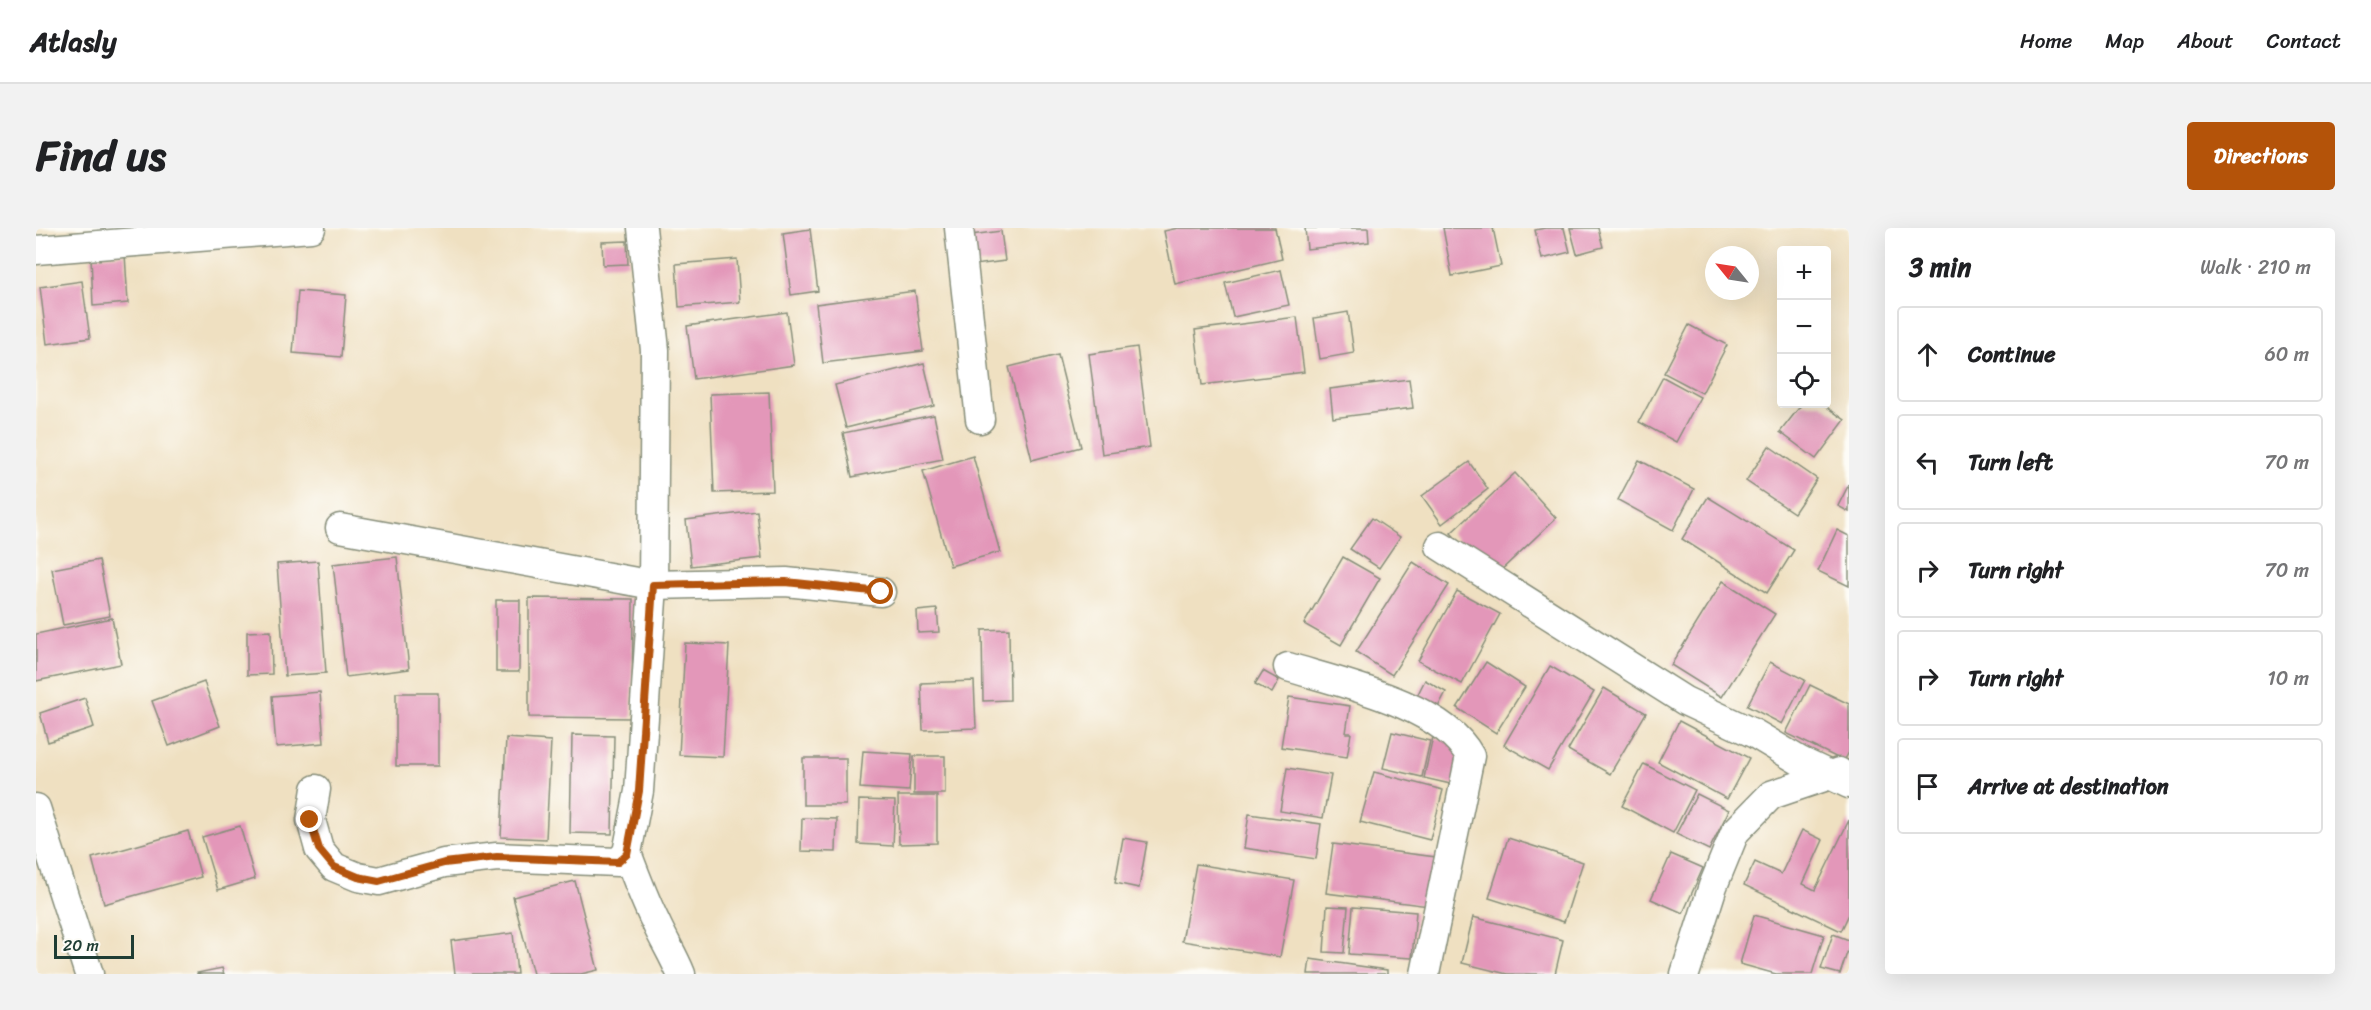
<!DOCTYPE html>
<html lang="en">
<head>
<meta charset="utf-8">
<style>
  body { margin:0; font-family:Sriracha,sans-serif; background:#f2f2f2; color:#202124 }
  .controls { position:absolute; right:18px; top:18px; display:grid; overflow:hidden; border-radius:6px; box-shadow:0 6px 24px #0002 }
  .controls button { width:54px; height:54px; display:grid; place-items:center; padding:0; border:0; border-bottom:2px solid #e0e0e0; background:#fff; color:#202124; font:30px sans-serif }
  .compass { position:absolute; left:1669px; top:18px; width:54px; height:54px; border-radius:50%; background:#fff; box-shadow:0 6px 24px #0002; rotate:300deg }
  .scale { position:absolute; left:18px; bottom:15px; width:80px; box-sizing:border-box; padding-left:6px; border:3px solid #1f3d34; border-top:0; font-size:16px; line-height:21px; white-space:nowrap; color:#1f3d34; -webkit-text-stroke:4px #fdfcf7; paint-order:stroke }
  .stop { position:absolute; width:18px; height:18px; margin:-14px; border:4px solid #b45309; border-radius:50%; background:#fff }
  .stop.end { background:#b45309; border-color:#fff; box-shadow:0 2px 6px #0008 }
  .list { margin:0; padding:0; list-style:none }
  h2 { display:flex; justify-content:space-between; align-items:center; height:78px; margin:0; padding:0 24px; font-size:26px }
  h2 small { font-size:20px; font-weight:400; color:#757577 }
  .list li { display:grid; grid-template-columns:39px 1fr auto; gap:18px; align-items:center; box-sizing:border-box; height:96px; margin:0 12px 12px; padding:0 12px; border:2px solid #e0e0e0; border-radius:6px }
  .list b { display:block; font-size:22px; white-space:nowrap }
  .list em { font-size:20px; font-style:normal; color:#757577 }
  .icon { flex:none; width:33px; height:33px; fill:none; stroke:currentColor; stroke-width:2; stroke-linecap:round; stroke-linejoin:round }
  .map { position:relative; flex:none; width:1813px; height:746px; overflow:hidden; border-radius:6px }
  header { display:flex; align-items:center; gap:36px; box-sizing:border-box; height:84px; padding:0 30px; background:#fff; border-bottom:2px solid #e0e0e0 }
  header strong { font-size:28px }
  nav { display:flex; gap:33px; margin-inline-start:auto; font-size:21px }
  .intro { display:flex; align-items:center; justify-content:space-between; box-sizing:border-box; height:144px; padding:0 36px }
  h1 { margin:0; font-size:42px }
  .button { padding:15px 27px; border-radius:6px; background:#b45309; color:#fff; font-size:21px; font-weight:700 }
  main { display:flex; gap:36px; padding:0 36px }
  aside { flex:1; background:#fff; border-radius:6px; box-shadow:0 6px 24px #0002 }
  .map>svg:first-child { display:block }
  .building { fill:#e397b9 }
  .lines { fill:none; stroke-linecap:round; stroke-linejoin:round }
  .street-casing { stroke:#878e7a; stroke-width:31 }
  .street { stroke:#fff; stroke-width:28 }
  .route { stroke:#b45309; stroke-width:8 }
</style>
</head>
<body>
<header>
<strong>Atlasly</strong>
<nav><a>Home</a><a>Map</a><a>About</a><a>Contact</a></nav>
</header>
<div class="intro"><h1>Find us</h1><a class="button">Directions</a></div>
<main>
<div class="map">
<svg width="1813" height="746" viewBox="0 0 1813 746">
  <rect width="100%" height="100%" fill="#fdfcf7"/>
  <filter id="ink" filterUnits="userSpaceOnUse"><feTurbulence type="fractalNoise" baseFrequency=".0167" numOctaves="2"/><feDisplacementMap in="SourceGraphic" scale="12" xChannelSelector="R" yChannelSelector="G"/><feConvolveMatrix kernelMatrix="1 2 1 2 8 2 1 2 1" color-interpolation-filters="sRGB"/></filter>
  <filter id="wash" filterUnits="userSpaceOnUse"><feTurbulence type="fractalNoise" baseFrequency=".008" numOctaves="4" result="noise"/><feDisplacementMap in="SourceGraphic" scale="24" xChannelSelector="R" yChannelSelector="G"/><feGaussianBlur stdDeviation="1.35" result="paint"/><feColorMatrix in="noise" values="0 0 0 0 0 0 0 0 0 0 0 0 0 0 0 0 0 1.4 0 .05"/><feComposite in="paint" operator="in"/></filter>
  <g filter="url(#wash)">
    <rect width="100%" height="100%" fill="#efe0c1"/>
    <g id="blocks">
      <g class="building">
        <polygon points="1142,0 1239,0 1246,31 1139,56 1128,3"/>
        <polygon points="1269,0 1332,0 1333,14 1271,21"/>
        <polygon points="1407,0 1457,0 1465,38 1416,48"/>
        <polygon points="1509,0 1528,0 1534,24 1506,31 1499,2"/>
        <polygon points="1534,0 1562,0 1567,19 1541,26"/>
        <polygon points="774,1 782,63 755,67 747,5"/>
        <polygon points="965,3 969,33 939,37 935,7"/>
        <polygon points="591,13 592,36 567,37 566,14"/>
        <polygon points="89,26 92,75 57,78 55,29"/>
        <polygon points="701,31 704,74 643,79 640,36"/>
        <polygon points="1245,42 1253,77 1197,89 1189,55"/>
        <polygon points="46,53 54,110 11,116 4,59"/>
        <polygon points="262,63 310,67 305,129 257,125"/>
        <polygon points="879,63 887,123 787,135 780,76"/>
        <polygon points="751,84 758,137 658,151 651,98"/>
        <polygon points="1312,84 1318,125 1284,131 1278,90"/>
        <polygon points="1261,89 1268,144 1166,157 1159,102"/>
        <polygon points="1653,97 1691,117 1666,165 1628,145"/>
        <polygon points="1101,119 1114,219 1066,226 1053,126"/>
        <polygon points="1022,127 1045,219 996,232 973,139"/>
        <polygon points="888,135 898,178 810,200 799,157"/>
        <polygon points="1627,149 1664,169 1640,214 1603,194"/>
        <polygon points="1373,151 1377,180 1297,190 1294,161"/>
        <polygon points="733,164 737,263 678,265 674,166"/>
        <polygon points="1766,176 1786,176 1809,192 1780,231 1744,204"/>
        <polygon points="898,187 907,231 816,249 807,205"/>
        <polygon points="1733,218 1781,251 1758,285 1710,253"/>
        <polygon points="937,228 964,324 914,338 887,243"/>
        <polygon points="1603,232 1658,261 1637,302 1582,272"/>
        <polygon points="1433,234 1452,261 1406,296 1386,268"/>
        <polygon points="1479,245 1520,290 1457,350 1415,305"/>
        <polygon points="1813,256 1813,284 1802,278"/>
        <polygon points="1672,269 1758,322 1731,365 1646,311"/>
        <polygon points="721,283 726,330 655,338 650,292"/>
        <polygon points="1336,290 1364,309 1343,340 1314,321"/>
        <polygon points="1801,302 1813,308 1813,358 1782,343"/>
        <polygon points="361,329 373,441 310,449 297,336"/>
        <polygon points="1307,329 1344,350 1305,417 1268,396"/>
        <polygon points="63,332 74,388 27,397 16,341"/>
        <polygon points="282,333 290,445 249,448 241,336"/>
        <polygon points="1377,334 1413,357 1356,447 1320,424"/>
        <polygon points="1687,353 1739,386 1686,469 1635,437"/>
        <polygon points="1421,363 1464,386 1426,456 1382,433"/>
        <polygon points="493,370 597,371 596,490 493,489"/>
        <polygon points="460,372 484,372 483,444 460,444"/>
        <polygon points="901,381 903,404 882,405 881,383"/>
        <polygon points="76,390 85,436 0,453 0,406"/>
        <polygon points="973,401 974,472 947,473 946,402"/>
        <polygon points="235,403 236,446 211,447 211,404"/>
        <polygon points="649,415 693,417 687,529 643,527"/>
        <polygon points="1450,434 1489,459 1460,505 1421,480"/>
        <polygon points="1734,434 1769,452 1746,496 1711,478"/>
        <polygon points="1514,438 1558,464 1512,542 1468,517"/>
        <polygon points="1227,443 1243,452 1236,465 1219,456"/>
        <polygon points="1389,452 1410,464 1402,479 1381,468"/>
        <polygon points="938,453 940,500 887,502 885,455"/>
        <polygon points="168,454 184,498 133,518 116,473"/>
        <polygon points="1774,457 1813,476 1813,524 1808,533 1750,505"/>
        <polygon points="1568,460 1610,485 1574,546 1532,522"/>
        <polygon points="284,464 288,515 240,519 236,468"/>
        <rect x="360" y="465" width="42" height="73"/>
        <polygon points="1253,469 1314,478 1310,505 1315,505 1311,529 1245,519"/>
        <polygon points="49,470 58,499 12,514 4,485"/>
        <polygon points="1643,493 1713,530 1691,571 1622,534"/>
        <polygon points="1356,504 1394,513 1386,549 1347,540"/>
        <polygon points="536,507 578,508 576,606 534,605"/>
        <polygon points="1397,509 1428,516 1419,557 1388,550"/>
        <polygon points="470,510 515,513 510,611 465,609"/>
        <polygon points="827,523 876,526 873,563 824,560"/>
        <rect x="878" y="528" width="31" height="38"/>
        <rect x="767" y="530" width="43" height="47"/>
        <polygon points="1608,536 1659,562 1637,605 1586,578"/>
        <polygon points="1251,540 1295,547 1287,590 1244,583"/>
        <polygon points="1338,544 1407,562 1394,612 1324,594"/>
        <polygon points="1661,566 1693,582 1673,622 1640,606"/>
        <polygon points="862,568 901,568 901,615 863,616"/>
        <polygon points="823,572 859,573 857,618 822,616"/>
        <polygon points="1213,586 1285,596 1280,631 1208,620"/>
        <polygon points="766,590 801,591 800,624 765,623"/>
        <polygon points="1813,592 1813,686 1805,703 1708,657 1719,634 1745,646 1766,602 1787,612 1767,656 1779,662"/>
        <polygon points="204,598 219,651 182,662 166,609"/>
        <polygon points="152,603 165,649 68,676 56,630"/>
        <polygon points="1087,610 1111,614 1103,660 1079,655"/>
        <polygon points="1472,610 1547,634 1528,694 1453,670"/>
        <polygon points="1297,616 1400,629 1393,678 1290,665"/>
        <polygon points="1635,626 1667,640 1647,685 1615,671"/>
        <polygon points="1160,636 1258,652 1244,729 1146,713"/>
        <polygon points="539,653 562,742 545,746 497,746 477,669"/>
        <polygon points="1291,678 1312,679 1308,725 1288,724"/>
        <polygon points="1317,679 1380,684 1376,730 1313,726"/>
        <polygon points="1718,687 1788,707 1776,746 1740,746 1704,736"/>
        <polygon points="1437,689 1527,712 1519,746 1471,746 1426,735"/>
        <polygon points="477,705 481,746 419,746 415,713"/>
        <polygon points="1797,706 1813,712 1813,719 1804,746 1785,741"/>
        <polygon points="1274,731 1351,742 1351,746 1272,746"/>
        <polygon points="186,740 188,746 161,746 161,745"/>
      </g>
    </g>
  </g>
  <g filter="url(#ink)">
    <use href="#blocks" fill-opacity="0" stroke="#878e7a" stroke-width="1.5"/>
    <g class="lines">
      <defs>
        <g id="street">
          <polyline points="923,0 944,191"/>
          <polyline points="0,22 275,0"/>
          <polyline points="304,300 617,357 750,354 845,364"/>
          <polyline points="1404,318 1649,473 1719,506 1764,533 1813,556"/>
          <path d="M1252,439C1305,455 1407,477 1434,528L1389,746"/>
          <polyline points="280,561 275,592 283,621 298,639 322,649 343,653 408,635 461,629 582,634 591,625 603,563 617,357 619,122 606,0"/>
          <polyline points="0,580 53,746"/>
          <path d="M591,625C600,649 609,673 620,695C628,713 638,728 645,746"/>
          <polyline points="1649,746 1677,658 1699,604 1735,567 1803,544"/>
        </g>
      </defs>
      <use href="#street" class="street-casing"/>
      <use href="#street" class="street"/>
    </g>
  </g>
  <g class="lines" filter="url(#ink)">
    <polyline class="route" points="274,592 283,621 298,639 322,649 343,653 408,635 461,629 582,634 591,626 603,563 617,357 750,354 845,364"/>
  </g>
</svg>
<div class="controls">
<button>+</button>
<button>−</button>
<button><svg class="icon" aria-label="locate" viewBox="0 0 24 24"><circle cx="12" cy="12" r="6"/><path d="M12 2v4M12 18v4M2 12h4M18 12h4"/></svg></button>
</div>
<svg class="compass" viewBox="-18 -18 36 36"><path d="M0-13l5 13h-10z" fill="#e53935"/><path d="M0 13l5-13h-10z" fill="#757577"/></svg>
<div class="scale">20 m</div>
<div class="stop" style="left:845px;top:364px"></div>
<div class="stop end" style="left:274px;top:592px"></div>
</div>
<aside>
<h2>3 min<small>Walk · 210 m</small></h2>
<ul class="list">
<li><svg class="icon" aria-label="ahead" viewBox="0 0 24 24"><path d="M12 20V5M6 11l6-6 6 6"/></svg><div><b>Continue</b></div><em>60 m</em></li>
<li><svg class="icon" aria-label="left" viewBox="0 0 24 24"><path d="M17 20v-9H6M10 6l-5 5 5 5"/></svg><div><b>Turn left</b></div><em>70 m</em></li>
<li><svg class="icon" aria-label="right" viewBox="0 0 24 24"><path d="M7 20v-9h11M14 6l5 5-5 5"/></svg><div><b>Turn right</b></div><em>70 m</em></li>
<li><svg class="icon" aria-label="right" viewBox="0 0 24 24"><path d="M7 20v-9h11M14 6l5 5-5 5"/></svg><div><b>Turn right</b></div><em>10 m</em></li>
<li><svg class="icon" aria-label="arrive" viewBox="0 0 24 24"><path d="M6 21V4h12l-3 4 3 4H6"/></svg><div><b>Arrive at destination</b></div></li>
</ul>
</aside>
</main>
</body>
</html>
